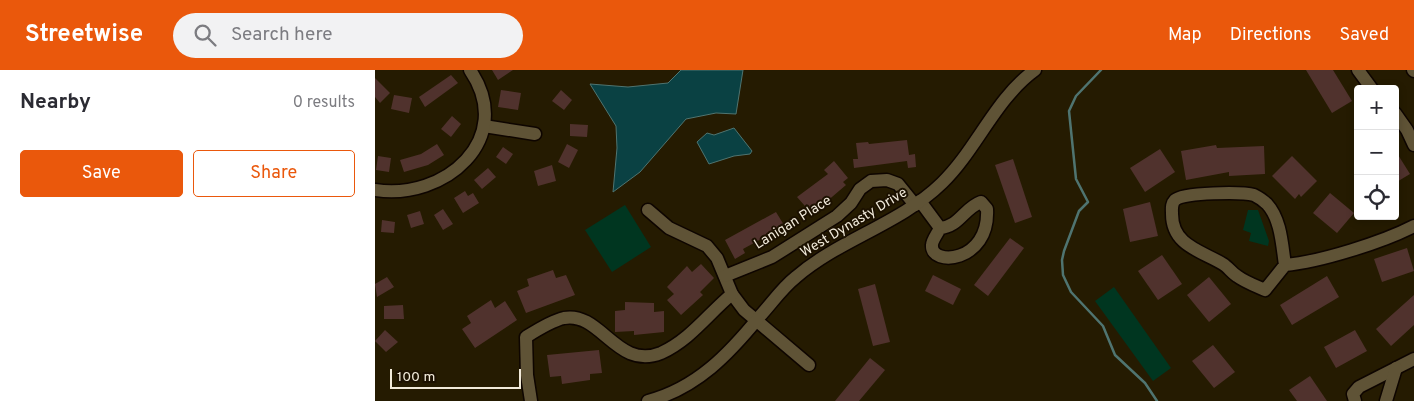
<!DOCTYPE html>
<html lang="en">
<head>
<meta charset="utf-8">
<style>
  body { margin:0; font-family:Overpass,sans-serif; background:#f2f2f3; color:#2b2b33 }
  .controls { position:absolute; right:15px; top:15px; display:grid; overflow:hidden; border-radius:5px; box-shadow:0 2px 8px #0003 }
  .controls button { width:45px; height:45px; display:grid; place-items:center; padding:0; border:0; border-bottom:1px solid #e1e1e2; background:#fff; color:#2b2b33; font:25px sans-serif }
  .scale { position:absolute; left:15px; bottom:12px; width:131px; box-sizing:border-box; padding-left:5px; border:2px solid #f1eada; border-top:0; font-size:14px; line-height:18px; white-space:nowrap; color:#f1eada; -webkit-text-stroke:4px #1c1100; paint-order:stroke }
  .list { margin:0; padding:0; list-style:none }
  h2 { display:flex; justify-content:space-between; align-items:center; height:65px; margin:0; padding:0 20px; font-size:21px }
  h2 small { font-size:16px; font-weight:400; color:#7c7c81 }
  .actions { display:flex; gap:10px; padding:15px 20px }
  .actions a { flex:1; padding:11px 0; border:1px solid #ea580c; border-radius:5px; text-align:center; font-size:18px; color:#ea580c }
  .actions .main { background:#ea580c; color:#fff }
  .icon { flex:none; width:28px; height:28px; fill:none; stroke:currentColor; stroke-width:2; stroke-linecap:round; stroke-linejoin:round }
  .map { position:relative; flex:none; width:1039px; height:331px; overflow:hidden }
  header { display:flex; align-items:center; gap:30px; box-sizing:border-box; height:70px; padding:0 25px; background:#ea580c; color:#fff }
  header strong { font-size:24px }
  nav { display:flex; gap:28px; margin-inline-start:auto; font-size:18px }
  .search { width:350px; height:45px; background:#f2f2f3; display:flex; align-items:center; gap:12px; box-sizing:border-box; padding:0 18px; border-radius:28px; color:#7c7c81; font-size:19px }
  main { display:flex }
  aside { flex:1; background:#fff }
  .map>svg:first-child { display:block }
  .green { fill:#003620 }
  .water { fill:#0a4143; stroke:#4f7470 }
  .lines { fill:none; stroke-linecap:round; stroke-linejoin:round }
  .stream { stroke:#4f7470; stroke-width:2.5 }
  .building { fill:#50322d }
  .minor-casing { stroke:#0e0500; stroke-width:15 }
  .minor { stroke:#5f5336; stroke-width:12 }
  .labels { text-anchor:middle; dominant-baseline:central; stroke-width:4; stroke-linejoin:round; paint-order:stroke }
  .street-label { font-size:14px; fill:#f1eada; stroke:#1c1100 }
</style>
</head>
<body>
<header>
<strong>Streetwise</strong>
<div class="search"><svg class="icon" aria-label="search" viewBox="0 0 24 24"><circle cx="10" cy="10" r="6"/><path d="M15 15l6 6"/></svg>Search here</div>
<nav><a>Map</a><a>Directions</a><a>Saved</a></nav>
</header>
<main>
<aside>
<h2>Nearby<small>0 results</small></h2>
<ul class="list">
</ul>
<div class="actions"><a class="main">Save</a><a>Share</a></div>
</aside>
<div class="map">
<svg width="1039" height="331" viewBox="0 0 1039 331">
  <rect width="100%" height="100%" fill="#251b01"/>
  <g class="green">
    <polygon points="250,135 276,177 237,202 210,160"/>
    <polygon points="873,140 883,140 894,171 893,176 874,171 876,163 868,160"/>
    <polygon points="739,217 796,298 778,311 720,231"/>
  </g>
  <g class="water">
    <polygon points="306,0 368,0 361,44 341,43 311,49 265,102 238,122 242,78 241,56 215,14 253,17 293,13"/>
    <polygon points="359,58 377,81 375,84 359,86 334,94 322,72 332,63 339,65"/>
  </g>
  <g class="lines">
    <polyline class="stream" points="726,0 701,26 694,41 701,109 713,132 704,141 689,181 687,190 688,205 696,222 728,256 740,285 770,313 782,331"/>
  </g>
  <g class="building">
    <polygon points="117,0 138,0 123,10"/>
    <polygon points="931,0 958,0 977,31 957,43"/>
    <polygon points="76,5 83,13 50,37 44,27"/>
    <polygon points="0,8 15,23 5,33 0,27"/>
    <polygon points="126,20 146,23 143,40 123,37"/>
    <polygon points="186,20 197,30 189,40 177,31"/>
    <polygon points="19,25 37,28 34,43 16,39"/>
    <polygon points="77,46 86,54 76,67 66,59"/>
    <polygon points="195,54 213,55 212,67 195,66"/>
    <polygon points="532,70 534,85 540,84 541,97 533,98 532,91 479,98 478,89 483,89 481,73 493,72 494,74"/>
    <polygon points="62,74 69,85 53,95 29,102 25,90 46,84"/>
    <polygon points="192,74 203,80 194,98 183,92"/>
    <polygon points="841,75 842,78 889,76 890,104 854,106 854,102 811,110 806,81"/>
    <polygon points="128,77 138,84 131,94 121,87"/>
    <polygon points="785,79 800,102 770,122 755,98"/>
    <polygon points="1020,80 1035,104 1020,113"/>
    <polygon points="3,86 16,88 14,102 1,100"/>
    <polygon points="917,86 942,111 926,127 924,124 920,129 897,106"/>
    <polygon points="638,89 657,147 640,153 620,95"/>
    <polygon points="459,91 473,108 468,112 471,115 437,144 422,127 453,104 449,100"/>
    <polygon points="177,95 181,111 163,116 159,101"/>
    <polygon points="113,98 121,107 107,119 99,110"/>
    <polygon points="90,121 93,126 98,123 104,133 88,143 79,128"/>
    <polygon points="955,123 979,143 962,163 938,143"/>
    <polygon points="775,132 783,166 755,172 748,139"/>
    <polygon points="68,139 78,154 68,160 59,145"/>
    <polygon points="45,141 49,154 36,158 32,145"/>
    <polygon points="401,142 412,160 401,166 399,162 368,179 370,183 360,189 350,170"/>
    <polygon points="7,150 20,152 19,163 6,162"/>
    <polygon points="635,168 649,178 613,226 599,215"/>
    <polygon points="1032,178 1039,201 1007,212 999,189"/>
    <polygon points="787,185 807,214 783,230 763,201"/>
    <polygon points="326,194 339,208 325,222 328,225 306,245 292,230 299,224 292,217 312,196 317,202"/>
    <polygon points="178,200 181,208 191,205 200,225 151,243 142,221 154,216 152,209"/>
    <polygon points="558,205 586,219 578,235 550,221"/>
    <polygon points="952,206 964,227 917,255 905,235"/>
    <polygon points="12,207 19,217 2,227 0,214"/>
    <polygon points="834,207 856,234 834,252 812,225"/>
    <polygon points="500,214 515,272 498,276 483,219"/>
    <polygon points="1039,225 1039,255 1016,276 1001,259"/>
    <polygon points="116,230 120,238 130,231 142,250 100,278 87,259 96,253 92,246"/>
    <polygon points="250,232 279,233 279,242 289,241 289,262 259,265 259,261 240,262 240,241 250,240"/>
    <polygon points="28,235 29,249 9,249 9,236"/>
    <polygon points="10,260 23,272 11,282 0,271"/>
    <polygon points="980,260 992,281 961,298 949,277"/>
    <polygon points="838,275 860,302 839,318 817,291"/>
    <polygon points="224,280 227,303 215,304 215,310 187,314 186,306 175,307 172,285"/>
    <polygon points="495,288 510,300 484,331 460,331"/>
    <polygon points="935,306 952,331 922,331 914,320"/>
  </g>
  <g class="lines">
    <defs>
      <g id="minor">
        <polyline points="983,0 997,19"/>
        <polyline points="1038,0 1039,1"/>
        <polyline points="1020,43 1032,60 1039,75"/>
        <polyline points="109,56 160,64"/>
        <path d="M0,120C69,131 142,69 95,0"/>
        <path d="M545,131L565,158C563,163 557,170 557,175C555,197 615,193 612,139L606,132C589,138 584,157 565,158"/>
        <polyline points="273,140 294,158 332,176 342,188 357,224 369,240 434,295"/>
        <path d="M910,195C907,175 906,149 892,134C889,131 883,127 879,125C868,122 808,122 800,130C796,134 797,139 797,144C797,176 827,181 848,194C853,197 857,203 862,206C870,212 881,216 890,220L910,195C945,192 1008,172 1039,156"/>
        <polyline points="350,206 397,187 462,146 476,133 485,119 496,111 512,110 523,114 540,135"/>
        <path d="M156,331L152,305L151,267C162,260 176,251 189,248C226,241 242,301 286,283C315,270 333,244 357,224"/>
        <path d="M273,331C322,318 354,284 385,246C397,233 407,218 421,207C465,169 525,154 567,113C602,79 620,29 660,0"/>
        <polyline points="980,331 978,324 984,317 1039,289"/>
        <polyline points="1011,331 1021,298"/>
      </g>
    </defs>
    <use href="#minor" class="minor-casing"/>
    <use href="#minor" class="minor"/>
  </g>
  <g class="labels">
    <g class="street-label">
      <text transform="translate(418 153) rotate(-32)">Lanigan Place</text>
      <text transform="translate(479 153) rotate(-31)">West Dynasty Drive</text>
    </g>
  </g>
</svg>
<div class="controls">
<button>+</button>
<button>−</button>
<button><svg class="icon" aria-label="locate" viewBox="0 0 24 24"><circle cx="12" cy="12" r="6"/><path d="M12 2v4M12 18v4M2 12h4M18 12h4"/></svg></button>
</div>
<div class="scale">100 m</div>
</div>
</main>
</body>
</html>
